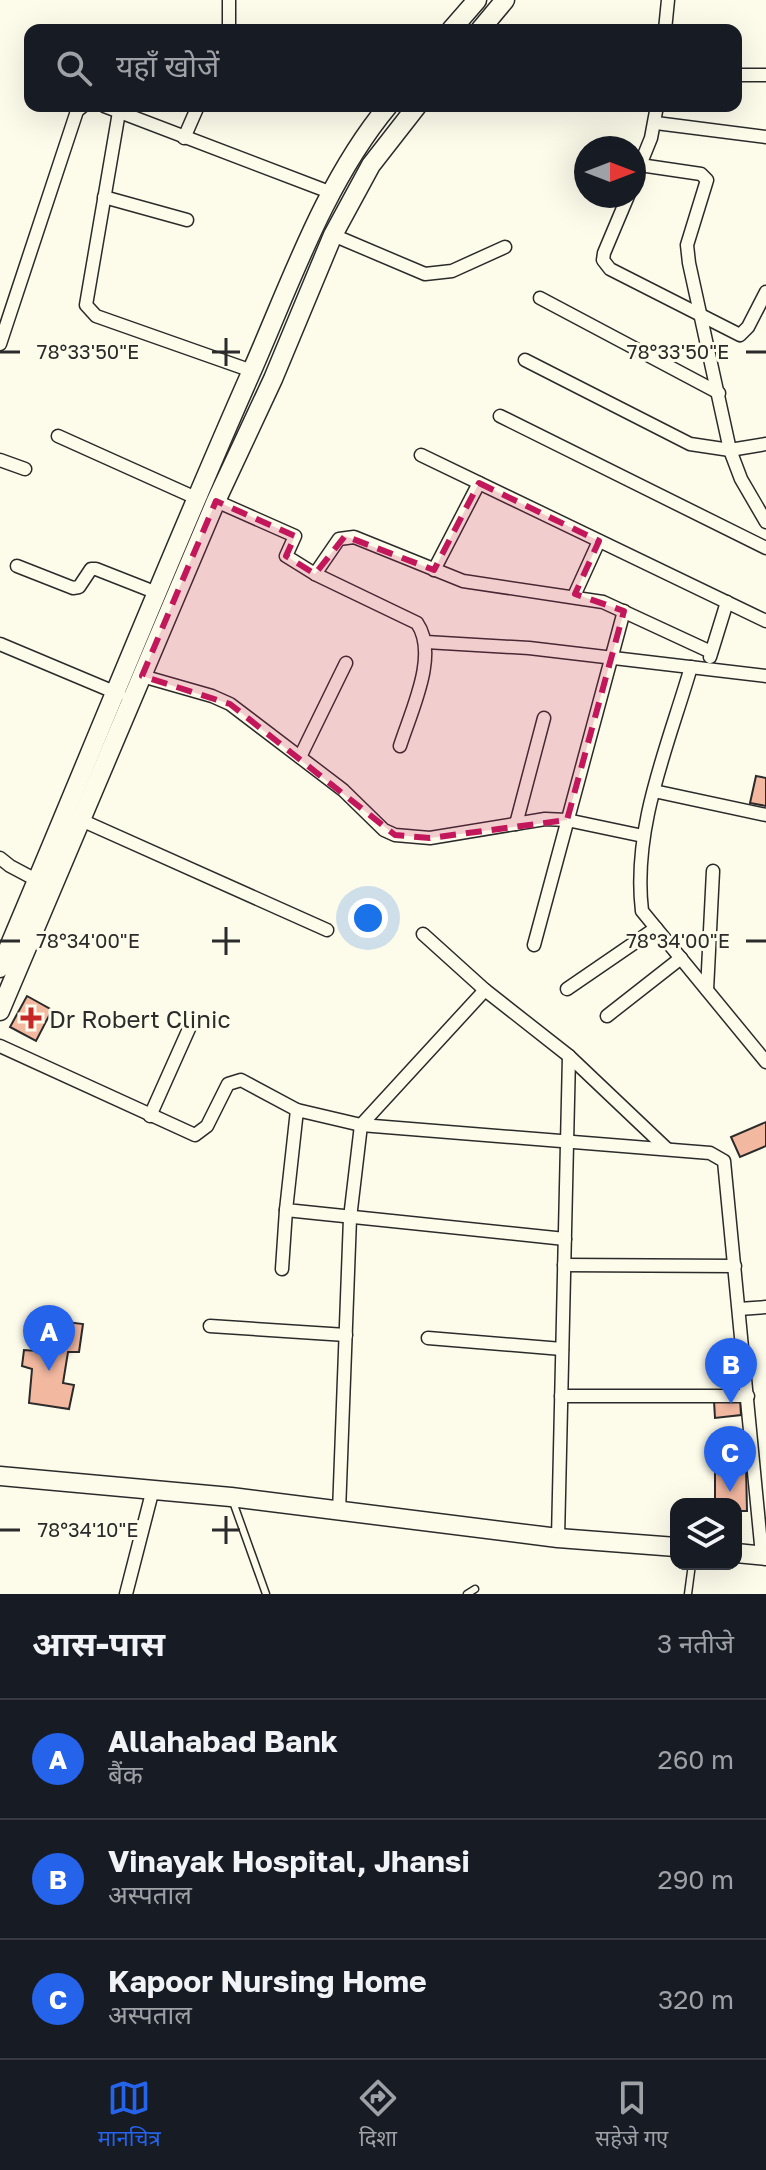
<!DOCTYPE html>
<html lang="hi">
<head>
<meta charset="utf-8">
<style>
  body { margin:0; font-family:"Golos Text","Noto Sans Devanagari",sans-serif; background:#20242c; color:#f1f3f6 }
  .controls { position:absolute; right:24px; bottom:24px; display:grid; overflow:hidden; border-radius:16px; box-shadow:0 8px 32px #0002 }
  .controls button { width:72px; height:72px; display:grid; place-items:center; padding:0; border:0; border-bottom:2px solid #363941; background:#171b24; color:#f1f3f6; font:40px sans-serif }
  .compass { position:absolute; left:574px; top:136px; width:72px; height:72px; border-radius:50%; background:#171b24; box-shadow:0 8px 32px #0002; rotate:90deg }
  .you { position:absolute; left:368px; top:918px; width:28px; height:28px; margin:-20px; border:6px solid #fff; border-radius:50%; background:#1a73e8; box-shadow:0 0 0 12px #1a73e833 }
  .badge { display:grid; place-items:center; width:52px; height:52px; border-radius:50%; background:#2563eb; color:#fff; font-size:26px; font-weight:700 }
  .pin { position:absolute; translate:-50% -66px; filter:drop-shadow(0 2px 4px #0008) }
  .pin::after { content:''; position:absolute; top:42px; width:28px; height:24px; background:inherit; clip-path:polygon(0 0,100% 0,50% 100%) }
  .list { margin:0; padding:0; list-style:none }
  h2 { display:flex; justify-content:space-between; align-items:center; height:104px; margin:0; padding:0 32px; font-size:34px }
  h2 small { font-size:26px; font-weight:400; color:#9ea1a6 }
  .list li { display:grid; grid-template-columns:52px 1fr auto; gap:24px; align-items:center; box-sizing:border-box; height:120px; padding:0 32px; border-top:2px solid #363941 }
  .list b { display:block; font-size:30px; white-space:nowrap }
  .list p { margin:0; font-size:26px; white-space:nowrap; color:#9ea1a6 }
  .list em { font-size:26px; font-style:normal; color:#9ea1a6 }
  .icon { flex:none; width:44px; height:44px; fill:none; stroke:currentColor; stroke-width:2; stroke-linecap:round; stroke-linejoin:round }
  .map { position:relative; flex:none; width:766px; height:1594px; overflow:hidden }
  .search { position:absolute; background:#171b24; box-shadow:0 8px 32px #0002; left:24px; right:24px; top:24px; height:88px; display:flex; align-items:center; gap:20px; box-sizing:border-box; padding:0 28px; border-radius:16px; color:#9ea1a6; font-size:30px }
  .sheet { height:464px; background:#171b24 }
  nav { display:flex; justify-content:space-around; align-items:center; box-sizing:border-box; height:112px; border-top:2px solid #363941; background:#171b24; font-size:22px; color:#9ea1a6 }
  nav a { display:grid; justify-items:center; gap:4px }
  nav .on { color:#2563eb }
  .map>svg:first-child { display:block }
  .building { fill:#f2b8a0; stroke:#2b2b2b; stroke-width:2 }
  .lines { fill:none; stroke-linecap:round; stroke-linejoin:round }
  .lane-casing { stroke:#2b2b2b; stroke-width:9 }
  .street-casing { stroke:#2b2b2b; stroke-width:15 }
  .secondary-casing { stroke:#2b2b2b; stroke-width:21 }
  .lane { stroke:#fdfbea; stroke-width:6 }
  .street { stroke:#fdfbea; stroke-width:12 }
  .secondary { stroke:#fdfbea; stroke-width:18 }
  .marked { fill:#c2185b; fill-opacity:0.2; stroke:#c2185b; stroke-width:6; stroke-dasharray:16 10; stroke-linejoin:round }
  .ticks { fill:none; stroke:#2b2b2b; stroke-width:3 }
  .poi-dot { fill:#c62828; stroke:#fdfbea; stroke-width:3 }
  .labels { text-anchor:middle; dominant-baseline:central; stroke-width:6; stroke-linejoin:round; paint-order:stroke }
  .poi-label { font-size:24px; fill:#2b2b2b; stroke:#fdfbea; text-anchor:start }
  .ticks-label { font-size:20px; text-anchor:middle; fill:#2b2b2b; stroke:#fdfbea; stroke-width:6; stroke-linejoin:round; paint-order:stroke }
</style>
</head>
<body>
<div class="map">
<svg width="766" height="1594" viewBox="0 0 766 1594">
  <rect width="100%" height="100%" fill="#fdfbea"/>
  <g class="building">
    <polygon points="756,776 766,778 766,806 750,803"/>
    <polygon points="27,996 52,1010 36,1041 10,1027"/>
    <polygon points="766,1122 766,1146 740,1157 731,1137"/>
    <polygon points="42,1319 83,1324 79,1352 68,1352 63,1383 74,1385 69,1409 29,1403 32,1369 22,1366 24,1350 37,1351"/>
    <polygon points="740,1399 741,1415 715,1418 714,1401"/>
    <polygon points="746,1467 747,1511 736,1511 736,1504 715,1504 715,1468"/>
  </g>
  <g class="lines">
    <defs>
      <g id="lane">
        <polyline points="232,1499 266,1594"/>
        <polyline points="467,1594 475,1589"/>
        <polyline points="688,1594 692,1564"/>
      </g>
      <g id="street">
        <polyline points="229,30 229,0"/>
        <polyline points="665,30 668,0"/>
        <polyline points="736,75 766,75"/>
        <polyline points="104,106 332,193"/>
        <polyline points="119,112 86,305 96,316 252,371"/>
        <polyline points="656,123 766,137"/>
        <polyline points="184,138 198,106"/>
        <polyline points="640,165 701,174 707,180 687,245 689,263 730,450 741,479 766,522"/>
        <polyline points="634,180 651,138 657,106"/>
        <polyline points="628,196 604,253 603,260 610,269 740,335 748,327 766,292"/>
        <polyline points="104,197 187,220"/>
        <polyline points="333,235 425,274 452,271 505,247"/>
        <polyline points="540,298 719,393"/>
        <polyline points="0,344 77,111 83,106"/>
        <polyline points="525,360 690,444 730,450 766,444"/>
        <polyline points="500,416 766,548"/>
        <polyline points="58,436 196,498"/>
        <polyline points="421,455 766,621"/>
        <polyline points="0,460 25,469"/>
        <path d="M216,501L295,536L286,556L315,574L417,623C439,655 411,711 400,746"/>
        <polyline points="17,566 73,588 79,587 91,569 96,569 157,593"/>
        <polyline points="434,570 479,483"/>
        <polyline points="315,574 339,539 354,537 463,581 603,602 711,652"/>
        <polyline points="574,596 599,541"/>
        <polyline points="426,642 529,648 766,676"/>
        <polyline points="0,644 119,694"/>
        <polyline points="710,657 727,602"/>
        <path d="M691,667C668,746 632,828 642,911L766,1062"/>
        <polyline points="142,676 212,696 230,704 343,790 384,830 395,835 430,838 545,819 567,820 643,836"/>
        <polyline points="300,757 346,663"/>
        <polyline points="654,791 766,815"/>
        <polyline points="81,820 327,930"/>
        <polyline points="516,824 544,718"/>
        <polyline points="0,858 10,866 42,883"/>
        <polyline points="423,934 485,990"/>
        <polyline points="534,945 624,611"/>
        <polyline points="567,989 656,928"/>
        <polyline points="707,990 713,871"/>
        <polyline points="607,1016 681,958"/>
        <polyline points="0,1046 195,1135 207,1126 228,1084 241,1080 297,1110"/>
        <polyline points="150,1116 192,1022"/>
        <polyline points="565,1239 286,1210 297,1110 361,1125 710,1153 724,1161 762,1555"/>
        <polyline points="564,1265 735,1266"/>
        <polyline points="282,1269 286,1210"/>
        <polyline points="739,1309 766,1307"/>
        <polyline points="210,1326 346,1335"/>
        <polyline points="428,1338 562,1349"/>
        <polyline points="561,1396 748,1396"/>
        <polyline points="339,1512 350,1218 361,1125 485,990 569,1056 667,1149"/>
        <polyline points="558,1538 569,1056"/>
        <polyline points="126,1594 153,1489"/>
      </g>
      <g id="secondary">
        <polyline points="451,30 477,0"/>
        <polyline points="480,30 505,0"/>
        <path d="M0,968C84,771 163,572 250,375C290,285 324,183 388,106"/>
        <polyline points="0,1011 216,501 273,379 333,235 371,165 417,106"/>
        <polyline points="0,1476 231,1497 558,1538 676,1547"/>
        <polyline points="736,1553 766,1556"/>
      </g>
    </defs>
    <use href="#lane" class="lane-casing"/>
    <use href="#street" class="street-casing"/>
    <use href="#secondary" class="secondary-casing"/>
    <use href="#lane" class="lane"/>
    <use href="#street" class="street"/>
    <use href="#secondary" class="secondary"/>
  </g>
  <path class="marked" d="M479,483L599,541L575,594L624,611L567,820L430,838L395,835L230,704L142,676L216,501L295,536L286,556L315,574L345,536L434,570Z"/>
  <path class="ticks" d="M226,338V366M0,352H20M212,352H240M746,352H766M226,927V955M0,941H20M212,941H240M746,941H766M226,1516V1544M0,1530H20M212,1530H240"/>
  <path class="poi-dot" d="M27 1006h8v8h8v8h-8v8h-8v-8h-8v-8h8z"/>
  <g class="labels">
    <g class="poi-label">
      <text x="49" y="1018">Dr Robert Clinic</text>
    </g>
  </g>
  <g class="ticks-label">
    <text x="88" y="359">78°33'50"E</text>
    <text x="678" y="359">78°33'50"E</text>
    <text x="678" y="948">78°34'00"E</text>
    <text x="88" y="948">78°34'00"E</text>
    <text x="88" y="1537">78°34'10"E</text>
  </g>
</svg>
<div class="controls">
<button><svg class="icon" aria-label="layers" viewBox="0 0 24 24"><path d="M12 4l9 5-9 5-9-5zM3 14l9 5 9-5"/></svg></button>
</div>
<svg class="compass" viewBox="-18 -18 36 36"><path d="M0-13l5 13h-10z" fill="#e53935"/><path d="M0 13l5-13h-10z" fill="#9ea1a6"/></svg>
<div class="you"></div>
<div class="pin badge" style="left:49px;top:1371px">A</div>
<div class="pin badge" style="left:731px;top:1404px">B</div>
<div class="pin badge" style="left:730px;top:1492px">C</div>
<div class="search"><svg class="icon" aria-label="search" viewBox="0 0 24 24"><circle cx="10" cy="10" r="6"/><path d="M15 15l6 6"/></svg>यहाँ खोजें</div>
</div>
<section class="sheet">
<h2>आस-पास<small>3 नतीजे</small></h2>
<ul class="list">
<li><span class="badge">A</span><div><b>Allahabad Bank</b><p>बैंक</p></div><em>260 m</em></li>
<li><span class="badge">B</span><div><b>Vinayak Hospital, Jhansi</b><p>अस्पताल</p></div><em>290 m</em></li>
<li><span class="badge">C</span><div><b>Kapoor Nursing Home</b><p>अस्पताल</p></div><em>320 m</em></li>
</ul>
</section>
<nav>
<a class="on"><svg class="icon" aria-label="map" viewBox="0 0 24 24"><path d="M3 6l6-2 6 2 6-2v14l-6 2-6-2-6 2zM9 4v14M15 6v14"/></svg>मानचित्र</a>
<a><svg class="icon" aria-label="directions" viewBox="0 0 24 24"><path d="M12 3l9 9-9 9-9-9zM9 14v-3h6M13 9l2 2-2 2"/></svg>दिशा</a>
<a><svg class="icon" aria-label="saved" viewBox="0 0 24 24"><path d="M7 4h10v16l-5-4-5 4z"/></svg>सहेजे गए</a>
</nav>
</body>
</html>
